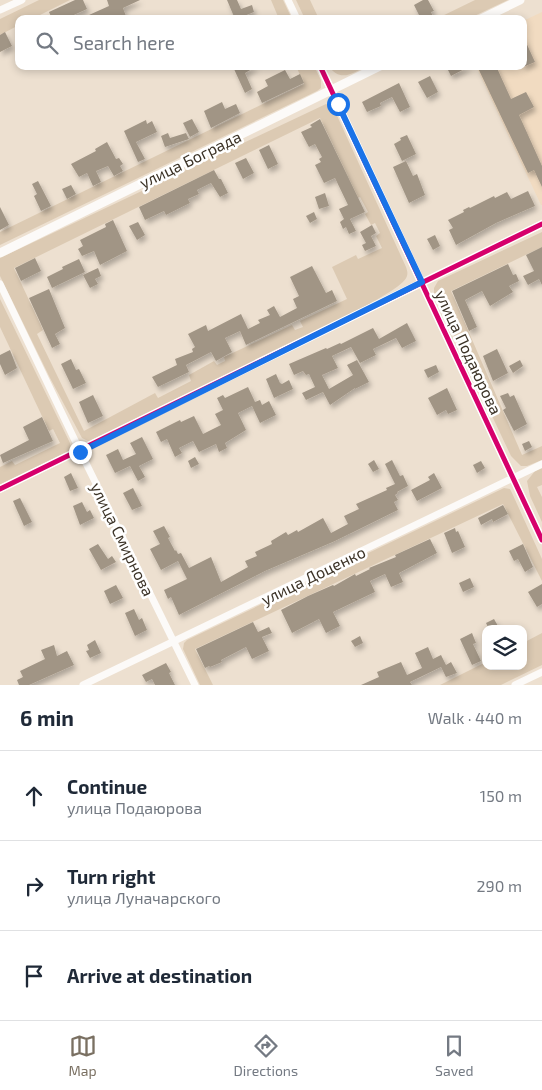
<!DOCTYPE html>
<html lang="en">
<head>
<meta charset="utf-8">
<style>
  body { margin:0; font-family:"Exo 2",sans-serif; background:#f2f2f3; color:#1f2937 }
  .controls { position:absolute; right:15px; bottom:15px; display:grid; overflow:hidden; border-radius:10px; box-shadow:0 2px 8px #0003 }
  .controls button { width:45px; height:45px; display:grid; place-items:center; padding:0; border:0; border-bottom:1px solid #e0e1e3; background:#fff; color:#1f2937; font:25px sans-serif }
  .stop { position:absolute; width:15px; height:15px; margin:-11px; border:4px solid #1a73e8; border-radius:50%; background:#fff }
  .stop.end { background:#1a73e8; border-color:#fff; box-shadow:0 1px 5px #0008 }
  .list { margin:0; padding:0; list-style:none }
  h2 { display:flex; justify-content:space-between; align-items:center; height:65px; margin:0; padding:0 20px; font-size:21px }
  h2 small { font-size:16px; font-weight:400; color:#747a83 }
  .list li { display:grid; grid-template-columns:32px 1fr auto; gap:15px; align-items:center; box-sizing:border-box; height:90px; padding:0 20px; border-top:1px solid #e0e1e3 }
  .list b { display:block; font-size:19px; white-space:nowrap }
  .list p { margin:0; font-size:16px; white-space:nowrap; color:#747a83 }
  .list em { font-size:16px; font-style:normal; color:#747a83 }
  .icon { flex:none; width:28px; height:28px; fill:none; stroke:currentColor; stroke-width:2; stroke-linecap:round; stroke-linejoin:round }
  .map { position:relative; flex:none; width:542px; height:685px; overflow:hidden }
  .search { position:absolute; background:#fff; box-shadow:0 2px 8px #0003; left:15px; right:15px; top:15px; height:55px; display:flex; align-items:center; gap:12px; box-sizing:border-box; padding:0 18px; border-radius:10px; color:#747a83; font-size:19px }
  .sheet { height:335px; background:#fff }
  nav { display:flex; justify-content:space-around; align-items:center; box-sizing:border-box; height:70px; border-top:1px solid #e0e1e3; background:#fff; font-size:14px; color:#747a83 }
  nav a { display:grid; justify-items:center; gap:2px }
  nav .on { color:#7a7062 }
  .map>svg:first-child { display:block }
  .built { fill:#f1dbc1 }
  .green { fill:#dccab3; fill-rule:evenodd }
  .building { fill:#a19585; filter:url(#shadow) }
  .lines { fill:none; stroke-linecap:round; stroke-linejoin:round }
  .minor { stroke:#fcfaf8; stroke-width:7 }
  .tertiary { stroke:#fcfaf8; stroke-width:9 }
  .cycleway-casing { stroke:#fff; stroke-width:8 }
  .cycleway { stroke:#d6006c; stroke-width:5 }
  .route { stroke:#1a73e8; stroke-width:6 }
  .labels { text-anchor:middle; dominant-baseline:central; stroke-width:5; stroke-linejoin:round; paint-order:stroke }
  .street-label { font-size:16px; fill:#3c3327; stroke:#fff }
</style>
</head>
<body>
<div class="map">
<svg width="542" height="685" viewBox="0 0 542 685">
  <defs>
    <filter id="shadow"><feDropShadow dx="2.5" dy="4" stdDeviation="2.5" flood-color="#0004"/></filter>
  </defs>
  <rect width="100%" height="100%" fill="#ede0d0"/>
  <polygon class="built" points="542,12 542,205 541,205 476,66 523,66 523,21"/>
  <g class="green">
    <polygon points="39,0 70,0 32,19 19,19 19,25 0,35 0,19"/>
    <polygon points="271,0 283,0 292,19 279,19"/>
    <polygon points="296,0 310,0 319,19 305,19"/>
    <polygon points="475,0 508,0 468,19 436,19"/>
    <polygon points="296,66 314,66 321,80 321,88 317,91 0,245 0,232 304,84"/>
    <path d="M329,66H367C353,73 340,83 329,66Z"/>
    <path d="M326,104L334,109L406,267C407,270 408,273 407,276C404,286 375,300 366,306L90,442L82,438L50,378L0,276V258ZM320,118L358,198L360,197L368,212L365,214L371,225L375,223L380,233L376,236L382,248L358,259L356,255L332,267L347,299L300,321L303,327L295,330L292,325L224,357L225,361L217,365L214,361L189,375L191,381L158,398L155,393L84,431L37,334L43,330L14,268Z"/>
    <polygon points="542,232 542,247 451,291 522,455 542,446 542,460 527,466 521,466 511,456 434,293 434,288 438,281"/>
    <polygon points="0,299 70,443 71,448 69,453 0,486 0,467 12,461 15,465 60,443 53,429 49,431 0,327"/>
    <polygon points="542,468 542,485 537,487 542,497 542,522 530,496 527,481 535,471"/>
    <polygon points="504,488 510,489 512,493 542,559 542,581 503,504 195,649 213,685 200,685 183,649 184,643 187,640"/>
    <polygon points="542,633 542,665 501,685 440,685 486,662 486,666 523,666 523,643"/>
  </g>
  <g class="building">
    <polygon points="75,0 83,0 87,9 65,19 52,19 49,12"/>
    <polygon points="107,0 140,0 123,8 127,19 80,19 109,6"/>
    <polygon points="227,0 237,0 241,9 252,5 254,12 244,16 246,19 235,19"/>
    <polygon points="423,0 428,0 434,11 431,12 434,19 421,19 414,5"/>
    <polygon points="5,32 12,46 0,52 0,35"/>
    <polygon points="523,36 535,62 523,67"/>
    <polygon points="239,66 257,66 245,73 252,89 245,93 234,69"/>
    <polygon points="446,66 470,66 451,76"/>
    <polygon points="483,66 496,66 511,99 526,92 534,107 519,115 542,166 542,187 534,170 528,173 478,68"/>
    <polygon points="285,70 290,79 300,74 304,83 262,103 257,92 268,86 265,80"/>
    <polygon points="430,76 438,92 427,98 418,82"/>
    <polygon points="399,83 410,107 400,112 392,97 380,103 381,106 367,112 362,102"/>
    <polygon points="222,102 225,109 236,104 240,113 211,128 204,111"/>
    <polygon points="192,119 199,132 190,137 183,123"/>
    <polygon points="320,119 365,212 350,219 356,231 349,234 346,227 343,229 340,222 344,219 339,209 348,205 335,178 324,183 315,165 321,162 319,159 322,157 315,144 309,147 301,132 312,127 310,125"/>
    <polygon points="146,120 147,124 152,121 157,132 136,142 145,159 138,162 124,131"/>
    <polygon points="168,133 170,138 186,133 189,139 165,147 161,136"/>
    <polygon points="407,135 416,154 402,161 394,144 401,140 400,138"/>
    <polygon points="107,142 116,159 119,158 123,164 120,166 123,171 114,176 108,166 96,171 101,182 93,186 87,173 79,177 71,164 96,151 95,149"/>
    <polygon points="269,145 278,164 268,169 259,150"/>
    <polygon points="246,158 254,173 243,179 235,163"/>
    <polygon points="406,161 413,176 417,174 425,195 409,203 393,167"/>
    <polygon points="214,170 219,179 221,179 228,193 220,197 211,183 197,190 199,194 188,199 190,203 166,215 164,211 145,220 139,207"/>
    <polygon points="38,181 51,206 41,211 34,196 37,194 32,184"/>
    <polygon points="71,185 76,194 67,199 62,189"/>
    <polygon points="528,191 535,206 496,223 456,245 449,230 453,228 448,220 464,212 463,210 469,207 470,208 494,196 495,198 507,192 511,199"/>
    <polygon points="325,193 329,206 319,209 315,197"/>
    <polygon points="0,207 9,225 0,230"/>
    <polygon points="314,212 317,219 310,223 306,216"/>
    <polygon points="113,220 127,251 100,265 94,251 82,256 78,249 83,246 80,240 106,227 105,224"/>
    <polygon points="138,222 145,235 137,240 129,226"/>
    <polygon points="372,225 376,233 371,236 376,246 365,251 362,245 366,243 360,232"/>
    <polygon points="435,235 440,246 433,250 427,239"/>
    <polygon points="542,247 542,285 539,279 528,285 523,276 534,271 526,255"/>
    <polygon points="35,258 41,271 21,281 15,268"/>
    <polygon points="79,259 85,272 52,288 47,277 63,269 62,267"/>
    <polygon points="508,264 513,275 516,274 519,281 509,286 513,292 490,306 482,291 465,300 477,327 469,331 452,291"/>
    <polygon points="312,266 326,293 332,290 337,301 246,345 240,331 225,338 232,352 216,361 211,352 186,365 189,372 158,387 152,377 177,365 175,359 193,352 192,349 195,347 188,334 206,325 208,331 241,314 248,329 260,323 258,320 270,315 267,310 274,306 280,317 297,308 293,299 299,296 290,277"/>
    <polygon points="98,268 101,276 95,279 98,284 90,288 83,275"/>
    <polygon points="49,289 65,328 55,334 60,344 52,348 29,298"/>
    <polygon points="407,323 416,341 402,348 396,338 373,349 376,355 360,363 351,347 332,356 338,368 322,375 329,389 353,375 347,365 357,360 369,382 355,389 355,388 330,405 323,392 306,400 302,393 315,387 309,374 306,375 303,371 294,375 289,364 326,348 327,349 340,343 341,344 373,328 379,339"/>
    <polygon points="497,349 508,373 493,381 483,356"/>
    <polygon points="10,350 17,368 5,375 0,364 0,355"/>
    <polygon points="71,359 76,370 79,369 86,383 73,389 61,364"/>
    <polygon points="520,360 523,366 513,373 509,366"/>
    <polygon points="436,365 439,372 428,378 424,370"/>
    <polygon points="276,374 280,383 282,384 289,380 293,389 274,398 266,379"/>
    <polygon points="248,387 255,402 260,400 262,405 269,401 276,415 260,423 252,406 238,413 246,430 225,443 227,448 219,452 216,444 199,452 193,441 179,448 182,453 175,457 167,439 161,442 156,432 180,420 181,422 194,416 203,434 221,425 215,414 223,410 217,398 223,395 225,398"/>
    <polygon points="447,388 457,410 448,414 446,410 437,415 428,398"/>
    <polygon points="508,393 510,397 514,395 527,424 514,431 503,410 506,408 500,396"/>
    <polygon points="93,395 103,416 88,423 79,402"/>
    <polygon points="42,417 53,441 3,463 0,455 29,440 23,427"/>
    <polygon points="142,437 153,459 139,466 145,477 138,481 130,466 115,473 106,455 118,449 123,460 136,454 130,443"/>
    <polygon points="529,441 532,447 525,451 522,444"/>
    <polygon points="195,457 199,464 191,468 188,461"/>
    <polygon points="374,460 379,469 373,472 368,464"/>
    <polygon points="392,460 400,476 403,475 408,486 397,492 398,493 395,495 398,500 394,502 398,510 335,541 265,571 179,615 171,597 168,599 164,590 187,579 178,561 161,570 150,549 160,544 153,531 164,526 170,537 168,538 175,551 176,550 178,554 181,553 189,568 211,557 221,582 248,567 245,561 257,556 255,552 272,544 271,541 286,532 288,535 297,530 298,532 323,518 331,533 348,524 344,516 359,509 356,504 387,490 386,488 395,484 385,464"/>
    <polygon points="481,461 485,468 477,473 473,465"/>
    <polygon points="71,473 78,488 70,491 64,477"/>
    <polygon points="434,473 442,488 417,501 411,490 430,480 428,477"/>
    <polygon points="133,488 142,506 132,510 123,493"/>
    <polygon points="20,498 32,522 24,526 13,501"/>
    <polygon points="82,502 87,512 90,510 94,518 80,525 73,506"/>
    <polygon points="503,505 508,514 493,522 492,519 481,525 478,518"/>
    <polygon points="455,528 456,532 458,531 465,547 452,553 444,533"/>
    <polygon points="430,539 437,553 399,573 403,582 391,587 385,574 370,581 375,592 333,612 340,626 326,633 319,619 292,633 281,610 308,596 333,585 334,586 355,574 356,576 370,569 369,568 396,557 395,555"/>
    <polygon points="98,544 108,559 112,556 116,562 101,570 89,549"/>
    <polygon points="523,544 533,567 525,572 518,559 514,561 509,551"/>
    <polygon points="470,578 474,587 463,592 459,583"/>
    <polygon points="542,584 542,604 537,607 528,592"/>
    <polygon points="116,585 123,598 110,604 104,591"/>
    <polygon points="134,609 139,620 142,618 147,630 135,636 125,613"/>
    <polygon points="494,619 498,626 489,629 486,623"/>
    <polygon points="253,622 258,632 269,627 272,633 262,637 269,651 252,659 246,647 221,660 222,662 210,667 209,666 205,668 196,649"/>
    <polygon points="472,633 476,643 473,644 481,661 472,665 460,639"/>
    <polygon points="360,636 363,643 355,647 351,641"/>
    <polygon points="95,640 101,653 90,658 86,651 89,650 87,645"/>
    <polygon points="54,645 57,656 67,651 74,665 29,685 19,685 17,680 23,677 20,671 45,659 41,650"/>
    <polygon points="428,647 433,659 441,655 446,665 451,662 457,673 446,677 441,667 410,682 412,685 361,685 379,677 377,672 401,662 407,675 422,668 415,653"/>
    <polygon points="166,663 171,672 169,673 175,685 155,685 152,679 146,682 142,675"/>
  </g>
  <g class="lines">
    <g class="minor">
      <polyline points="288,0 297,19"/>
      <polyline points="0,10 22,0"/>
      <polyline points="320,66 542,540"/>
      <polyline points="0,284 80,451 195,685"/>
      <polyline points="0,489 542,224"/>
      <polyline points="83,685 542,464"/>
      <polyline points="515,685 542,672"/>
    </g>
    <g class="tertiary">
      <polyline points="481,19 520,0"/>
      <polyline points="0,253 380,66"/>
    </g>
    <defs>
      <g id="cycleway">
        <polyline points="320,66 542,540"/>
        <polyline points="0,489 542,224"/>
      </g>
    </defs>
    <use href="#cycleway" class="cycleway-casing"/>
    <use href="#cycleway" class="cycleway"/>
  </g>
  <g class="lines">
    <polyline class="route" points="80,452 422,282 338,104"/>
  </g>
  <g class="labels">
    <g class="street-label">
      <text transform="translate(190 159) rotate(-26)">улица Бограда</text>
      <text transform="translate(469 352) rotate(65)">улица Подаюрова</text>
      <text transform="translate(123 539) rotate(64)">улица Смирнова</text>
      <text transform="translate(313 575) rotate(-26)">улица Доценко</text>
    </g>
  </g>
</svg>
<div class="controls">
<button><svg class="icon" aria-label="layers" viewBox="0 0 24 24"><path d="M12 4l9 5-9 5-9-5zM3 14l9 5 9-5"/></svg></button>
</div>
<div class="stop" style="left:338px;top:104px"></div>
<div class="stop end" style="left:80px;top:452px"></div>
<div class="search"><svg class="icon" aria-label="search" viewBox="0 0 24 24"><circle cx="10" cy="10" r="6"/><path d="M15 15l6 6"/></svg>Search here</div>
</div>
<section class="sheet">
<h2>6 min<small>Walk · 440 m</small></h2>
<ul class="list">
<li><svg class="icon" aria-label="ahead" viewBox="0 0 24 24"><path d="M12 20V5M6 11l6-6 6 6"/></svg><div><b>Continue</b><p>улица Подаюрова</p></div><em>150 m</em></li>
<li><svg class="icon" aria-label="right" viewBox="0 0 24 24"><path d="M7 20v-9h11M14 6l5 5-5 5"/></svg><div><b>Turn right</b><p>улица Луначарского</p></div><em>290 m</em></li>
<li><svg class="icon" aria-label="arrive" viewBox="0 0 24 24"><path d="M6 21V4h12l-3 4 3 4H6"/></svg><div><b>Arrive at destination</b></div></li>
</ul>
</section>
<nav>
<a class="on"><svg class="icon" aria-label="map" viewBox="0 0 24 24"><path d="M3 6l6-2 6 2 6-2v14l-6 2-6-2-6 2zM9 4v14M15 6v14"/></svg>Map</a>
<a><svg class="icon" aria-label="directions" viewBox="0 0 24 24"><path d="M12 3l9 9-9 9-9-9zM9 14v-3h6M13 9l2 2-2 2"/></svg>Directions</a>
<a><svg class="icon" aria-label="saved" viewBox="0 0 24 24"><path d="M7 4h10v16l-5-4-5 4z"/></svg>Saved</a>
</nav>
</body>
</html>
